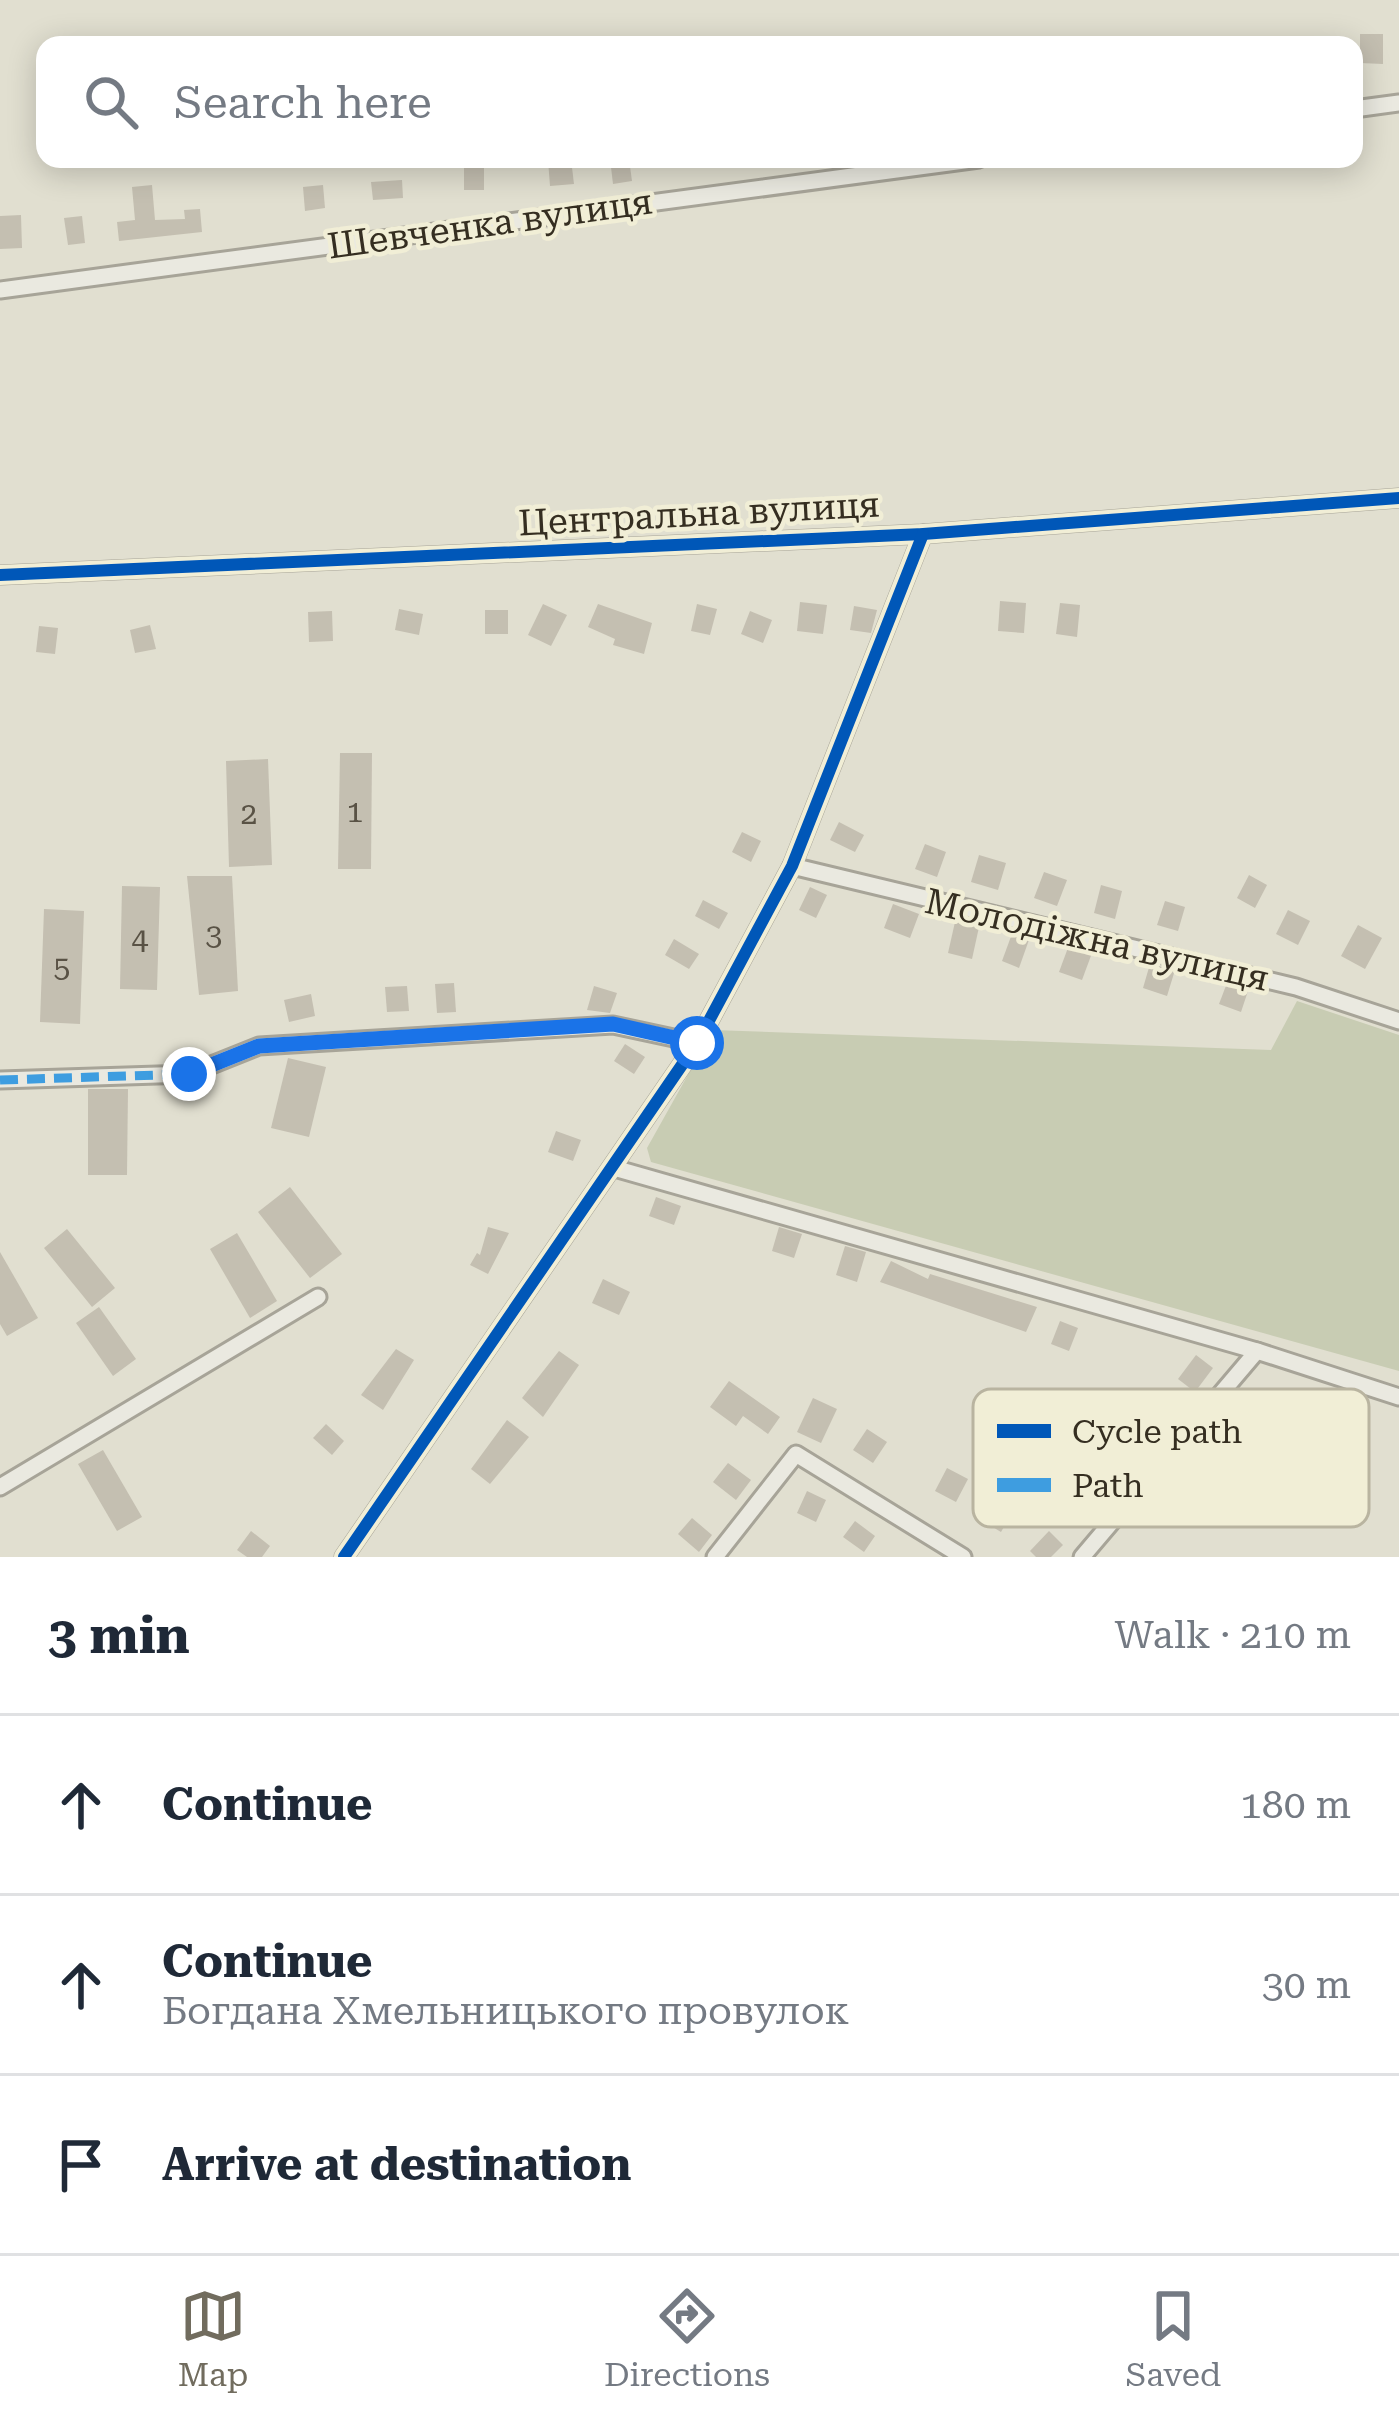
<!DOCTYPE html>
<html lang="en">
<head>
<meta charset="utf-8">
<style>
  body { margin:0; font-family:"Roboto Serif",serif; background:#f2f2f3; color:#1f2937 }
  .stop { position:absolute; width:36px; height:36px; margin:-27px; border:9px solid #1a73e8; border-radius:50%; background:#fff }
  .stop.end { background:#1a73e8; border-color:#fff; box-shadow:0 3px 12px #0008 }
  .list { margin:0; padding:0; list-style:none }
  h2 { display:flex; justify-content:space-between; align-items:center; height:156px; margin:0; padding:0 48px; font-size:51px }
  h2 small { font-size:39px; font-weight:400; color:#747a83 }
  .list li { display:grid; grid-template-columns:78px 1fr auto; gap:36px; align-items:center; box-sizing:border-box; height:180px; padding:0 48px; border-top:3px solid #e0e1e3 }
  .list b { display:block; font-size:45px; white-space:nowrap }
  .list p { margin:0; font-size:39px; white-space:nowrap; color:#747a83 }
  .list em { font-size:39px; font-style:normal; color:#747a83 }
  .icon { flex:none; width:66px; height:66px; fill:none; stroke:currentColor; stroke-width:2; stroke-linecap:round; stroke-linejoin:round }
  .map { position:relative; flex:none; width:1399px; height:1557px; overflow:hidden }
  .search { position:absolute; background:#fff; box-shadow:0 6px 30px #0003; left:36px; right:36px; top:36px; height:132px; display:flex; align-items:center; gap:30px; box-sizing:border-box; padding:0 42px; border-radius:24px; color:#747a83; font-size:45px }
  .sheet { height:696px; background:#fff }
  nav { display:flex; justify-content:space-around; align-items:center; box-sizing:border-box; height:168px; border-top:3px solid #e0e1e3; background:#fff; font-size:33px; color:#747a83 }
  nav a { display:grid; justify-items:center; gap:6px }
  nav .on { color:#716c5e }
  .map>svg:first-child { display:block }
  .cemetery { fill:#c8ccb3 }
  .building { fill:#c4bfb1 }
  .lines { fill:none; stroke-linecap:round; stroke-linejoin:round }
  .minor-casing { stroke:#a7a498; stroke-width:21 }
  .minor { stroke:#eae9e0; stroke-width:15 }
  .quiet { stroke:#3e9de0; stroke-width:9; stroke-dasharray:18 9; stroke-linecap:butt }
  .cycleway-casing { stroke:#f1eed6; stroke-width:20 }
  .cycleway { stroke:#0057b8; stroke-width:12 }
  .route { stroke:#1a73e8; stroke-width:15 }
  .labels { text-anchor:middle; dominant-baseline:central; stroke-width:9; stroke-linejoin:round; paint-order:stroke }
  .number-label { font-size:30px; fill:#595245 }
  .street-label { font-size:36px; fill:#352e21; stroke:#f1eed6 }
  .key { fill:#f1eed6; stroke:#b9b4a0; stroke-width:3 }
  .key-label { font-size:33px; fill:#352e21 }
</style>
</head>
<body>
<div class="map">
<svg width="1399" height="1557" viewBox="0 0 1399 1557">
  <rect width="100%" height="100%" fill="#e1dfd0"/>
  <polygon class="cemetery" points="1297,1001 1399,1035 1399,1371 651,1162 647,1148 713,1030 1271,1050"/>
  <g class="building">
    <polygon points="1360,34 1383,34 1383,64 1360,63"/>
    <polygon points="561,159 571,159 574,184 550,186 548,160"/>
    <polygon points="610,159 629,159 632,181 613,184"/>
    <polygon points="484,166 484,190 464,190 464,167"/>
    <polygon points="402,180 403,198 373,200 371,182"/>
    <polygon points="152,185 155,220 185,219 184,210 200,209 202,232 119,241 117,222 135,220 132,187"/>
    <polygon points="323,185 325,208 305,211 303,187"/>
    <polygon points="21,215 22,248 0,249 0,216"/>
    <polygon points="82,216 85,243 68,245 64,218"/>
    <polygon points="1000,601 1026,603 1024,633 998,631"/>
    <polygon points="800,602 827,605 823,634 797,631"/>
    <polygon points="1060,603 1080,605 1077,637 1056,634"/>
    <polygon points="543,604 567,615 551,646 528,635"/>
    <polygon points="598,604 652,623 644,654 613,645 615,639 588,627"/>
    <polygon points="697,604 717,609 710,635 691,631"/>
    <polygon points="854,606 877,610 871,633 850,630"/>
    <polygon points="399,609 423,614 419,635 395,630"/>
    <rect x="485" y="610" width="23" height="24"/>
    <polygon points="332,611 333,641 309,642 308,612"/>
    <polygon points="750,611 772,620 763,643 741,634"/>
    <polygon points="150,625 156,649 135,653 130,630"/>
    <polygon points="39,626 58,628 55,654 36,652"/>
    <polygon points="340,753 372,753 371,869 338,869"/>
    <polygon points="268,759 272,865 229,867 226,761"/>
    <polygon points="839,822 864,835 855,852 830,840"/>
    <polygon points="742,832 761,841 751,862 732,852"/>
    <polygon points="925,844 946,852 937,877 915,869"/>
    <polygon points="979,855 1006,863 998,890 971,882"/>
    <polygon points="1044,872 1067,880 1057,906 1034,898"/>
    <polygon points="1249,875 1267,885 1255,908 1237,898"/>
    <polygon points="187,876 232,876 238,991 199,995"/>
    <polygon points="1101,885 1122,891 1115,919 1094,913"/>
    <polygon points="122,886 160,887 157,990 120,989"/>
    <polygon points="810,887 827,895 816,918 799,910"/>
    <polygon points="703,900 728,913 719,929 695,916"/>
    <polygon points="1165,901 1185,907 1178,931 1157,925"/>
    <polygon points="893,904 919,914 910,938 884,928"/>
    <polygon points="44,909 84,911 80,1024 40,1022"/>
    <polygon points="1288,910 1310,921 1298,945 1276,934"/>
    <polygon points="955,922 979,927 972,959 948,953"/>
    <polygon points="1358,925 1382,938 1365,969 1341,956"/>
    <polygon points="1013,931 1030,937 1019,968 1002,961"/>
    <polygon points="674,939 699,954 689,969 665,955"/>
    <polygon points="1069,945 1092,953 1082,980 1059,972"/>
    <polygon points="1150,964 1175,970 1167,996 1143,988"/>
    <polygon points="454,983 456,1012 437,1013 435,984"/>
    <polygon points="1227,983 1249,988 1241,1012 1219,1004"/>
    <polygon points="407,986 409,1011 387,1012 385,987"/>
    <polygon points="594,986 617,993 610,1013 587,1010"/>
    <polygon points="311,994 315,1016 289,1022 284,1000"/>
    <polygon points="625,1044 645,1057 634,1074 614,1061"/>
    <polygon points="288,1058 326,1067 309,1137 271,1128"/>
    <polygon points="88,1089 128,1089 127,1175 88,1175"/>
    <polygon points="556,1131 581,1140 573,1161 548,1152"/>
    <polygon points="290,1187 342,1254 310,1278 258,1212"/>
    <polygon points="656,1197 681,1206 674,1225 649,1216"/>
    <polygon points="488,1227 509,1233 488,1274 470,1265 477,1253 480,1255"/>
    <polygon points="779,1227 802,1234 794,1258 772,1251"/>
    <polygon points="67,1229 115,1288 92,1307 44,1248"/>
    <polygon points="237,1233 277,1301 250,1318 210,1249"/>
    <polygon points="845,1246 866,1252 857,1282 836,1275"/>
    <polygon points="0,1252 38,1318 7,1336 0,1324"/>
    <polygon points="891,1261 928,1279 930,1274 1037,1307 1026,1332 880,1282"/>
    <polygon points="603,1279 630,1292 619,1315 592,1303"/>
    <polygon points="99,1307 136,1359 113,1376 76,1323"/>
    <polygon points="1060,1321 1078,1328 1069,1351 1051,1344"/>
    <polygon points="396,1349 414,1360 383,1410 361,1395"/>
    <polygon points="559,1351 579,1365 543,1417 522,1398"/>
    <polygon points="1196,1355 1213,1368 1195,1392 1178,1379"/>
    <polygon points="729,1381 780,1417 768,1434 743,1416 736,1426 710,1407"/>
    <polygon points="813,1398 837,1409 821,1443 797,1432"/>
    <polygon points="507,1420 529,1437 490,1484 471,1469"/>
    <polygon points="326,1424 344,1441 332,1455 313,1438"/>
    <polygon points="867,1429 887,1442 873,1463 853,1450"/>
    <polygon points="103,1450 142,1517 117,1531 78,1464"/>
    <polygon points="728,1463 751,1480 736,1500 713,1482"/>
    <polygon points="947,1468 968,1479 956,1502 935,1491"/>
    <polygon points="807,1491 826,1500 816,1522 797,1513"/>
    <polygon points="991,1491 1016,1506 1001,1532 976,1517"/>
    <polygon points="692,1518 712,1535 699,1552 678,1534"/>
    <polygon points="855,1521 875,1536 864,1552 843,1537"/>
    <polygon points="251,1531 270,1546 262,1557 247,1557 237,1550"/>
    <polygon points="1049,1531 1063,1545 1051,1557 1036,1557 1030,1551"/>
  </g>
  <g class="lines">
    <defs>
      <g id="minor">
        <polyline points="1354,109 1399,103"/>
        <polyline points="0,290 979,159"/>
        <polyline points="0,575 923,534 1399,498"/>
        <polyline points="792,866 1296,987 1399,1021"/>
        <polyline points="0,1080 189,1074 259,1046 613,1025 697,1043"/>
        <polyline points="614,1168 1257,1351 1399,1397"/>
        <polyline points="0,1487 318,1297"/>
        <polyline points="344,1557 697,1043 792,866 923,534"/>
        <polyline points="715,1557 796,1454 963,1557"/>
        <polyline points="1082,1557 1257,1351"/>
      </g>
    </defs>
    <use href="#minor" class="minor-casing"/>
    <use href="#minor" class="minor"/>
    <polyline class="quiet" points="0,1080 189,1074 259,1046 613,1025 697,1043"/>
    <defs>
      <g id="cycleway">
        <polyline points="0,575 923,534 1399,498"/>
        <polyline points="344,1557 697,1043 792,866 923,534"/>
      </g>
    </defs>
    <use href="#cycleway" class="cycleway-casing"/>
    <use href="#cycleway" class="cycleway"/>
  </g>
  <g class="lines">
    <polyline class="route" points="189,1074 259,1046 613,1024 697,1043"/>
  </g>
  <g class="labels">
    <g class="number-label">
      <text x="355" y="811">1</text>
      <text x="249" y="813">2</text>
      <text x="214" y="934">3</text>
      <text x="140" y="938">4</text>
      <text x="62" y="966">5</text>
    </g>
    <g class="street-label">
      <text transform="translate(490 224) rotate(-8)">Шевченка вулиця</text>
      <text transform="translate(699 514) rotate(-3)">Центральна вулиця</text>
      <text transform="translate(1097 940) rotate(13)">Молодіжна вулиця</text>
    </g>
  </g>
  <rect x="973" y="1389" width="396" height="138" rx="18" class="key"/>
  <rect x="997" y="1424" width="54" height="14" fill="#0057b8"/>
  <rect x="997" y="1478" width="54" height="14" fill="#3e9de0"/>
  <g class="key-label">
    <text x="1072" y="1443">Cycle path</text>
    <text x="1072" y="1497">Path</text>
  </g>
</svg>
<div class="stop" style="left:697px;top:1043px"></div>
<div class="stop end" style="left:189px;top:1074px"></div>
<div class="search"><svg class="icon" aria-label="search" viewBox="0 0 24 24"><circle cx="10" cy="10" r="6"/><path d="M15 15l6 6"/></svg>Search here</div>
</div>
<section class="sheet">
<h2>3 min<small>Walk · 210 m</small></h2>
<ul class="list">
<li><svg class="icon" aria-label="ahead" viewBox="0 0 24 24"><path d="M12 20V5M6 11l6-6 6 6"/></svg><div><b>Continue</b></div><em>180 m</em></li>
<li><svg class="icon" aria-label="ahead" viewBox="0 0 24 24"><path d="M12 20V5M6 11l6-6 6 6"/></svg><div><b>Continue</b><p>Богдана Хмельницького провулок</p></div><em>30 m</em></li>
<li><svg class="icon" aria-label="arrive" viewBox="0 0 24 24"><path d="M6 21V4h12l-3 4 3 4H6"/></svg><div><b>Arrive at destination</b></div></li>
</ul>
</section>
<nav>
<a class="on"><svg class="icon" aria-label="map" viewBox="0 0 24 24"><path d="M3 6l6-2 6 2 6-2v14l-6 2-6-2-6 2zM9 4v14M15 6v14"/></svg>Map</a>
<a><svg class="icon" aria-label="directions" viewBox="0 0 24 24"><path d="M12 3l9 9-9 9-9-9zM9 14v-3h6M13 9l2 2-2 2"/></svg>Directions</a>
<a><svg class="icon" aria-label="saved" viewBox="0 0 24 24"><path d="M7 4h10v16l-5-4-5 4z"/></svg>Saved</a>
</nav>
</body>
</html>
